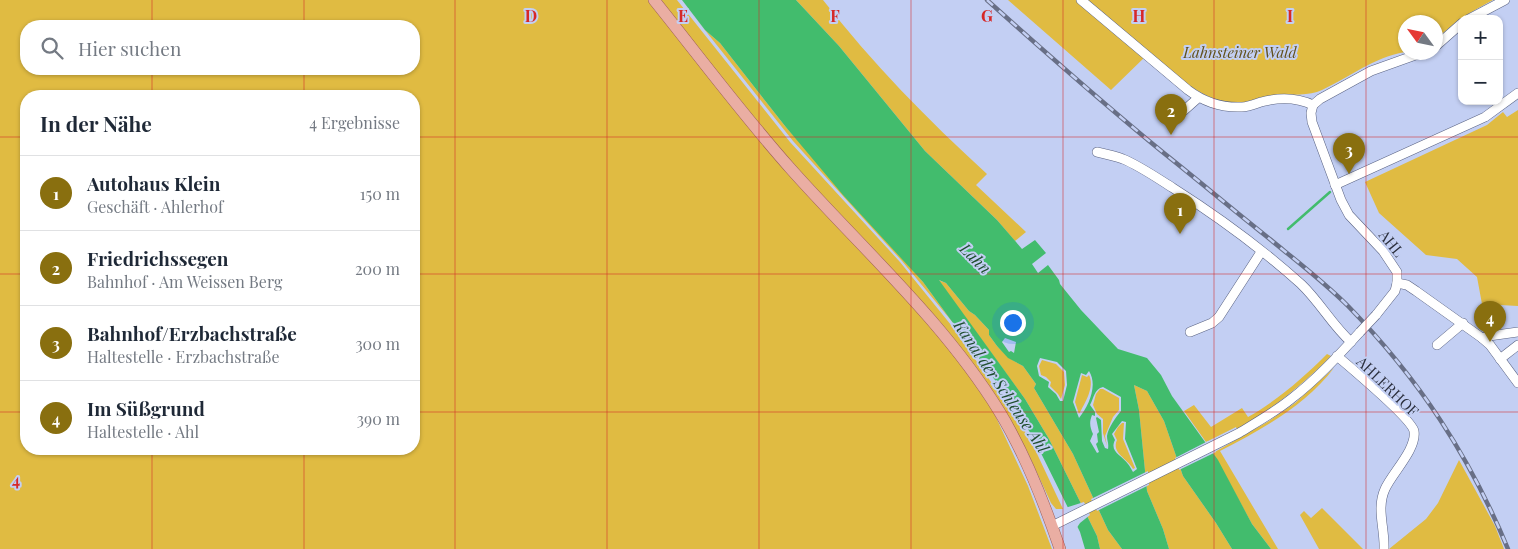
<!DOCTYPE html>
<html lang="de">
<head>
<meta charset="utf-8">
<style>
  body { margin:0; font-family:"Playfair Display",serif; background:#f6f6f7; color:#1f2937 }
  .controls { position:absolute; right:15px; top:15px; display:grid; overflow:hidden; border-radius:10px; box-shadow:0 1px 4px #0004 }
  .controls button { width:45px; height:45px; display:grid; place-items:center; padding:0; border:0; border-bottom:1px solid #e0e1e3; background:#fff; color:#1f2937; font:25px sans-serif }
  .compass { position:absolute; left:1398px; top:15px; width:45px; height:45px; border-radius:50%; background:#fff; box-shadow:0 1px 4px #0004; rotate:303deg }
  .you { position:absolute; left:1012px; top:322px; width:18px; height:18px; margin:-12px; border:4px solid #fff; border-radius:50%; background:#1a73e8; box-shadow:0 0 0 8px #1a73e833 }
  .badge { display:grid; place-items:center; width:32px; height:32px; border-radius:50%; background:#896f0f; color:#fff; font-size:16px; font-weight:700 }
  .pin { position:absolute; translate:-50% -41px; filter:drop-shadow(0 1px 2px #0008) }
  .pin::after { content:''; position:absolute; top:26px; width:18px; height:15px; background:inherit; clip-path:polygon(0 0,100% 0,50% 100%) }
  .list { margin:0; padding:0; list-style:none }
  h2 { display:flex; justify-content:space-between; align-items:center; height:65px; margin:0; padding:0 20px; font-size:21px }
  h2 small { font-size:16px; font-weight:400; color:#747a83 }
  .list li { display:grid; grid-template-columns:32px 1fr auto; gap:15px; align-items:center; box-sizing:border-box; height:75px; padding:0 20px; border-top:1px solid #e0e1e3 }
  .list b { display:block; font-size:19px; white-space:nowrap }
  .list p { margin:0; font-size:16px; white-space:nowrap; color:#747a83 }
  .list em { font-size:16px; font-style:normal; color:#747a83 }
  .icon { flex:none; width:28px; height:28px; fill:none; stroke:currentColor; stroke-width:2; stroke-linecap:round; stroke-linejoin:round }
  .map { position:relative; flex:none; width:1518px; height:549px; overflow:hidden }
  .search { position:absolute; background:#fff; box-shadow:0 1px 4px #0004; left:20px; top:20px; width:400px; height:55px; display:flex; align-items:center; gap:12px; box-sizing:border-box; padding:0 18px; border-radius:20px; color:#747a83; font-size:19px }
  .panel { position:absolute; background:#fff; box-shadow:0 1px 4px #0004; left:20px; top:90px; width:400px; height:365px; border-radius:20px }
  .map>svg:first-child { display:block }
  .green { fill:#e0bb42; fill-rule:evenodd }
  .water { fill:#42bc6d; fill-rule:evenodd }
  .pier { fill:#c3cff3 }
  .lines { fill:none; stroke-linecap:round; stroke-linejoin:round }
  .stream { stroke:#42bc6d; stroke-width:2.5 }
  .minor-casing { stroke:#5a6383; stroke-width:10 }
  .major-casing { stroke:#9e5e57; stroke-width:12 }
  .minor { stroke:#fff; stroke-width:9 }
  .major { stroke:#eaaea3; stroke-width:11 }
  .rail-casing { stroke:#686f86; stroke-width:4.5 }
  .rail { stroke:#c3cff3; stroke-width:2.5; stroke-dasharray:8; stroke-linecap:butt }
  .minor-bridge-casing { stroke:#5a6383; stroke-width:10; stroke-linecap:butt }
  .minor-bridge { stroke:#fff; stroke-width:9 }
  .grid { fill:none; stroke:#d62828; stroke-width:1; stroke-opacity:0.55 }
  .labels { text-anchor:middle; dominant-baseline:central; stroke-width:4; stroke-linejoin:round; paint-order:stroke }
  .park-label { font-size:15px; font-style:italic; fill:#61501a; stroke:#c3cff3 }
  .street-label { font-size:15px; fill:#2b2f3d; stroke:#c3cff3 }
  .water-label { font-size:16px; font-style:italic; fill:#1f4e2e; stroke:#c3cff3 }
  .grid-label { font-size:16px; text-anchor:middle; font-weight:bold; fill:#d62828; stroke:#c3cff3; stroke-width:4; stroke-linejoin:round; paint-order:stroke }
</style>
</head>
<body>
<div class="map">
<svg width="1518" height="549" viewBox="0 0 1518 549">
  <rect width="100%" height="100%" fill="#c3cff3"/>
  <g class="green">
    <path d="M0,0H648L778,161L945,341L993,411L1028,486L1052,549H0ZM26,26H414V69H26ZM26,96H414V449H26Z"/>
    <polygon points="659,0 677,0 790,142 900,262 951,325 1020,423 1031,441 1063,509 1056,509 1051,503 1027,451 1009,418 783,153"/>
    <polygon points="681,0 705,30 720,43 785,126 923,282 954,324 902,261 793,141"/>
    <path d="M796,0H823C872,63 928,120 987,174L976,185L1026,232L1015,241L997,220L925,151L839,46Z"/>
    <path d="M1008,0H1493C1472,11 1452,23 1436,40V22H1406L1405,52C1372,58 1352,76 1322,90C1309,96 1292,94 1277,96C1266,98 1255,104 1244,104C1206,106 1177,75 1148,54L1111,90Z"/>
    <polygon points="1518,110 1518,306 1482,304 1477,277 1457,259 1426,255 1379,213 1365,182 1487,125 1503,112 1507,117"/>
    <polygon points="938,280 946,283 969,311 975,315 989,330 989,335 997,346 1009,358 1023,366 1036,384 1034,388 1073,454 1108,530 1122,549 1100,549 1097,536 1049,439 1025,399"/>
    <path d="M1327,354L1331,356C1300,387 1275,407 1237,429L1236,427L1206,442L1184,411L1194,405L1211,427L1242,408L1248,417C1278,400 1303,378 1327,354Z"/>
    <polygon points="1042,360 1056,364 1064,372 1065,385 1061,399 1058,394 1050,386 1051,382 1046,377 1041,375 1039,366"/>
    <path d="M1334,368C1305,406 1261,430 1220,451L1278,549H1271L1252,524L1213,453L1269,421L1295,403Z"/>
    <path d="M1082,375L1087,377L1089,375C1095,387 1085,403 1079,414L1075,402Z"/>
    <polygon points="1134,385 1147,391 1164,421 1183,476 1216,523 1232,549 1169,549 1163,529 1147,491 1139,410"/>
    <polygon points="1100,389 1103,389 1119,398 1119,410 1113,417 1105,436 1107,446 1103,433 1103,419 1097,414 1093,405 1096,394"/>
    <path d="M1122,423H1124L1123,439L1135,468L1133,469C1127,458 1111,453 1117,440L1114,434L1118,427Z"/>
    <polygon points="1459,460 1495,526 1504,549 1389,549 1426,519 1438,503"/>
    <polygon points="1322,508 1363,549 1319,549 1300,515 1304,511 1311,518"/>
  </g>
  <path class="water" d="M682,0H796L839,46L925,151L997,220L1022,249L1035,240L1046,253L1032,264L1038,273L1048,265L1059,280L1060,284L1081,310L1118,349L1147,358L1161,375L1172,396L1218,460L1252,524L1271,549H1232L1216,523L1183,476L1164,421L1147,391L1134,385L1139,410L1147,491L1163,529L1169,549H1122L1108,530L1073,454L1034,388L1036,384L1023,366L1008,358L997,346L989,335V330L975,315L969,311L946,283L939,280L1025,399L1049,439L1097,536L1100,549H1085L1080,532L1034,439L1011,402L923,282L843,195L785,126L720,43L705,30ZM1005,338L1016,342L1014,353L1011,351L1009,352L1002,342ZM1040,358L1057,362L1066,371L1067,385L1063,401H1060L1056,394L1048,387L1049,382L1039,376L1037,366ZM1089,371C1098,385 1089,406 1079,418L1073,402L1081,373L1086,375ZM1103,387L1121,397V411C1116,417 1108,428 1107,436C1107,441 1109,443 1108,449L1105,448L1102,441L1101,420L1097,417L1096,418L1099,432L1097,434L1098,442L1096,444L1099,452L1097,453L1090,441L1093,434C1090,427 1089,423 1092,415L1095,416V412L1090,405C1094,398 1094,389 1103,387ZM1122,421L1126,422L1125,439L1137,469L1133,472C1131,469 1130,466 1128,464C1122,455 1109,452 1115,440L1112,434Z"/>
  <g class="pier">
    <polygon points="1208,441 1216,452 1179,470 1175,458"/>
    <polygon points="1148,471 1149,485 1097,511 1091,499"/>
    <polygon points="1084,502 1090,515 1080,523 1076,529 1065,508"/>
  </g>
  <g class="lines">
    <polyline class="stream" points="1288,229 1330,192"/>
    <defs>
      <g id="minor">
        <path d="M1081,0L1188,90C1204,102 1222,108 1242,107C1248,107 1255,104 1261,102C1280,97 1296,97 1313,105"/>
        <polyline points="1469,19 1505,0"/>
        <polyline points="1436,46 1462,23"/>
        <polyline points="1171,122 1198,98"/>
        <path d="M1097,152C1106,154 1115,156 1123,159C1140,166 1157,178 1173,188C1217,216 1262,249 1301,284C1320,302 1332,325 1351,342"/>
        <polyline points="1335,185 1485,117 1518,93"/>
        <polyline points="1397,283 1407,285 1416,291 1482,338 1490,345 1518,383"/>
        <polyline points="1376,315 1395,291 1397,283 1397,272 1383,251 1349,215 1341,200 1312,122 1311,113 1313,105 1320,99 1371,71 1424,52"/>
        <polyline points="1190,332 1212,323 1219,317 1261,252"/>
        <polyline points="1482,338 1489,336 1518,332"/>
        <polyline points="1437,345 1463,323"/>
        <path d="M1337,356C1351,368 1411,418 1414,431C1417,449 1392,473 1385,489C1376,509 1385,528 1384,549"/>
        <polyline points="1500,359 1518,345"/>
        <path d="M1052,526L1239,433C1257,422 1275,412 1291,399C1316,380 1339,355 1360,332"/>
      </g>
      <path id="major" d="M654,0C699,56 742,114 790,168C861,248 942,319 999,411C1023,450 1045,505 1060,549"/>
    </defs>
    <use href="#minor" class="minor-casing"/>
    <use href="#major" class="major-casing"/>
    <use href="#minor" class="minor"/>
    <use href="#major" class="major"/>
    <defs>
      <path id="rail" d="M987,0C1045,52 1104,104 1165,154C1199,181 1232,209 1266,236C1294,259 1323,281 1348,306C1419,379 1469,455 1508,549"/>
    </defs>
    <use href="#rail" class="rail-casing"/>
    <use href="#rail" class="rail"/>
    <defs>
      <polyline id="minor-bridge" points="1360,332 1376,315"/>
    </defs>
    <use href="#minor-bridge" class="minor-bridge-casing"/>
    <use href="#minor-bridge" class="minor-bridge"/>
  </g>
  <path class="grid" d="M152,0V26M304,0V26M455,0V549M607,0V549M759,0V549M911,0V549M1063,0V549M1214,0V549M1366,0V549M152,69V96M304,69V96M0,137H26M414,137H1518M0,274H26M414,274H1518M0,412H26M414,412H1518M152,449V549M304,449V549"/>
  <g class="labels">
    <g class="park-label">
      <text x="1240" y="52">Lahnsteiner Wald</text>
    </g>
    <g class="street-label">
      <text transform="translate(1392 243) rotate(51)">AHL</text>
      <text transform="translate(1388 386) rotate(44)">AHLERHOF</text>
    </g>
    <g class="water-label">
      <text transform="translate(976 258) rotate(45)">Lahn</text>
      <text transform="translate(1002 386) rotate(56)">Kanal der Schleuse Ahl</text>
    </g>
  </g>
  <g class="grid-label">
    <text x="531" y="22">D</text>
    <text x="683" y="22">E</text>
    <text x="835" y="22">F</text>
    <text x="987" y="22">G</text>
    <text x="1139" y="22">H</text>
    <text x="1290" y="22">I</text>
    <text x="16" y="486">4</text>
  </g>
</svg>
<div class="controls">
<button>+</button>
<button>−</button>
</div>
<svg class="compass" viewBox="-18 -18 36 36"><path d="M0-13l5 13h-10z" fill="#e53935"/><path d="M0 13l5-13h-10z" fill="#747a83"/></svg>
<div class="you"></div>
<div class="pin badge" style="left:1180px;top:234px">1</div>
<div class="pin badge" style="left:1171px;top:135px">2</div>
<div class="pin badge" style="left:1349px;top:174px">3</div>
<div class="pin badge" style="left:1490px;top:342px">4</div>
<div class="search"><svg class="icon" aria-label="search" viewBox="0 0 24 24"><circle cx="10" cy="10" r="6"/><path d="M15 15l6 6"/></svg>Hier suchen</div>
<section class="panel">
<h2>In der Nähe<small>4 Ergebnisse</small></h2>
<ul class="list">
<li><span class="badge">1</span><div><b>Autohaus Klein</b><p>Geschäft · Ahlerhof</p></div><em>150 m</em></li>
<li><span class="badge">2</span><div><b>Friedrichssegen</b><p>Bahnhof · Am Weissen Berg</p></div><em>200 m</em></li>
<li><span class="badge">3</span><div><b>Bahnhof/Erzbachstraße</b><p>Haltestelle · Erzbachstraße</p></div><em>300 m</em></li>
<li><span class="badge">4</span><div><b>Im Süßgrund</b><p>Haltestelle · Ahl</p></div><em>390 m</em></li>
</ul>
</section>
</div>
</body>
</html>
